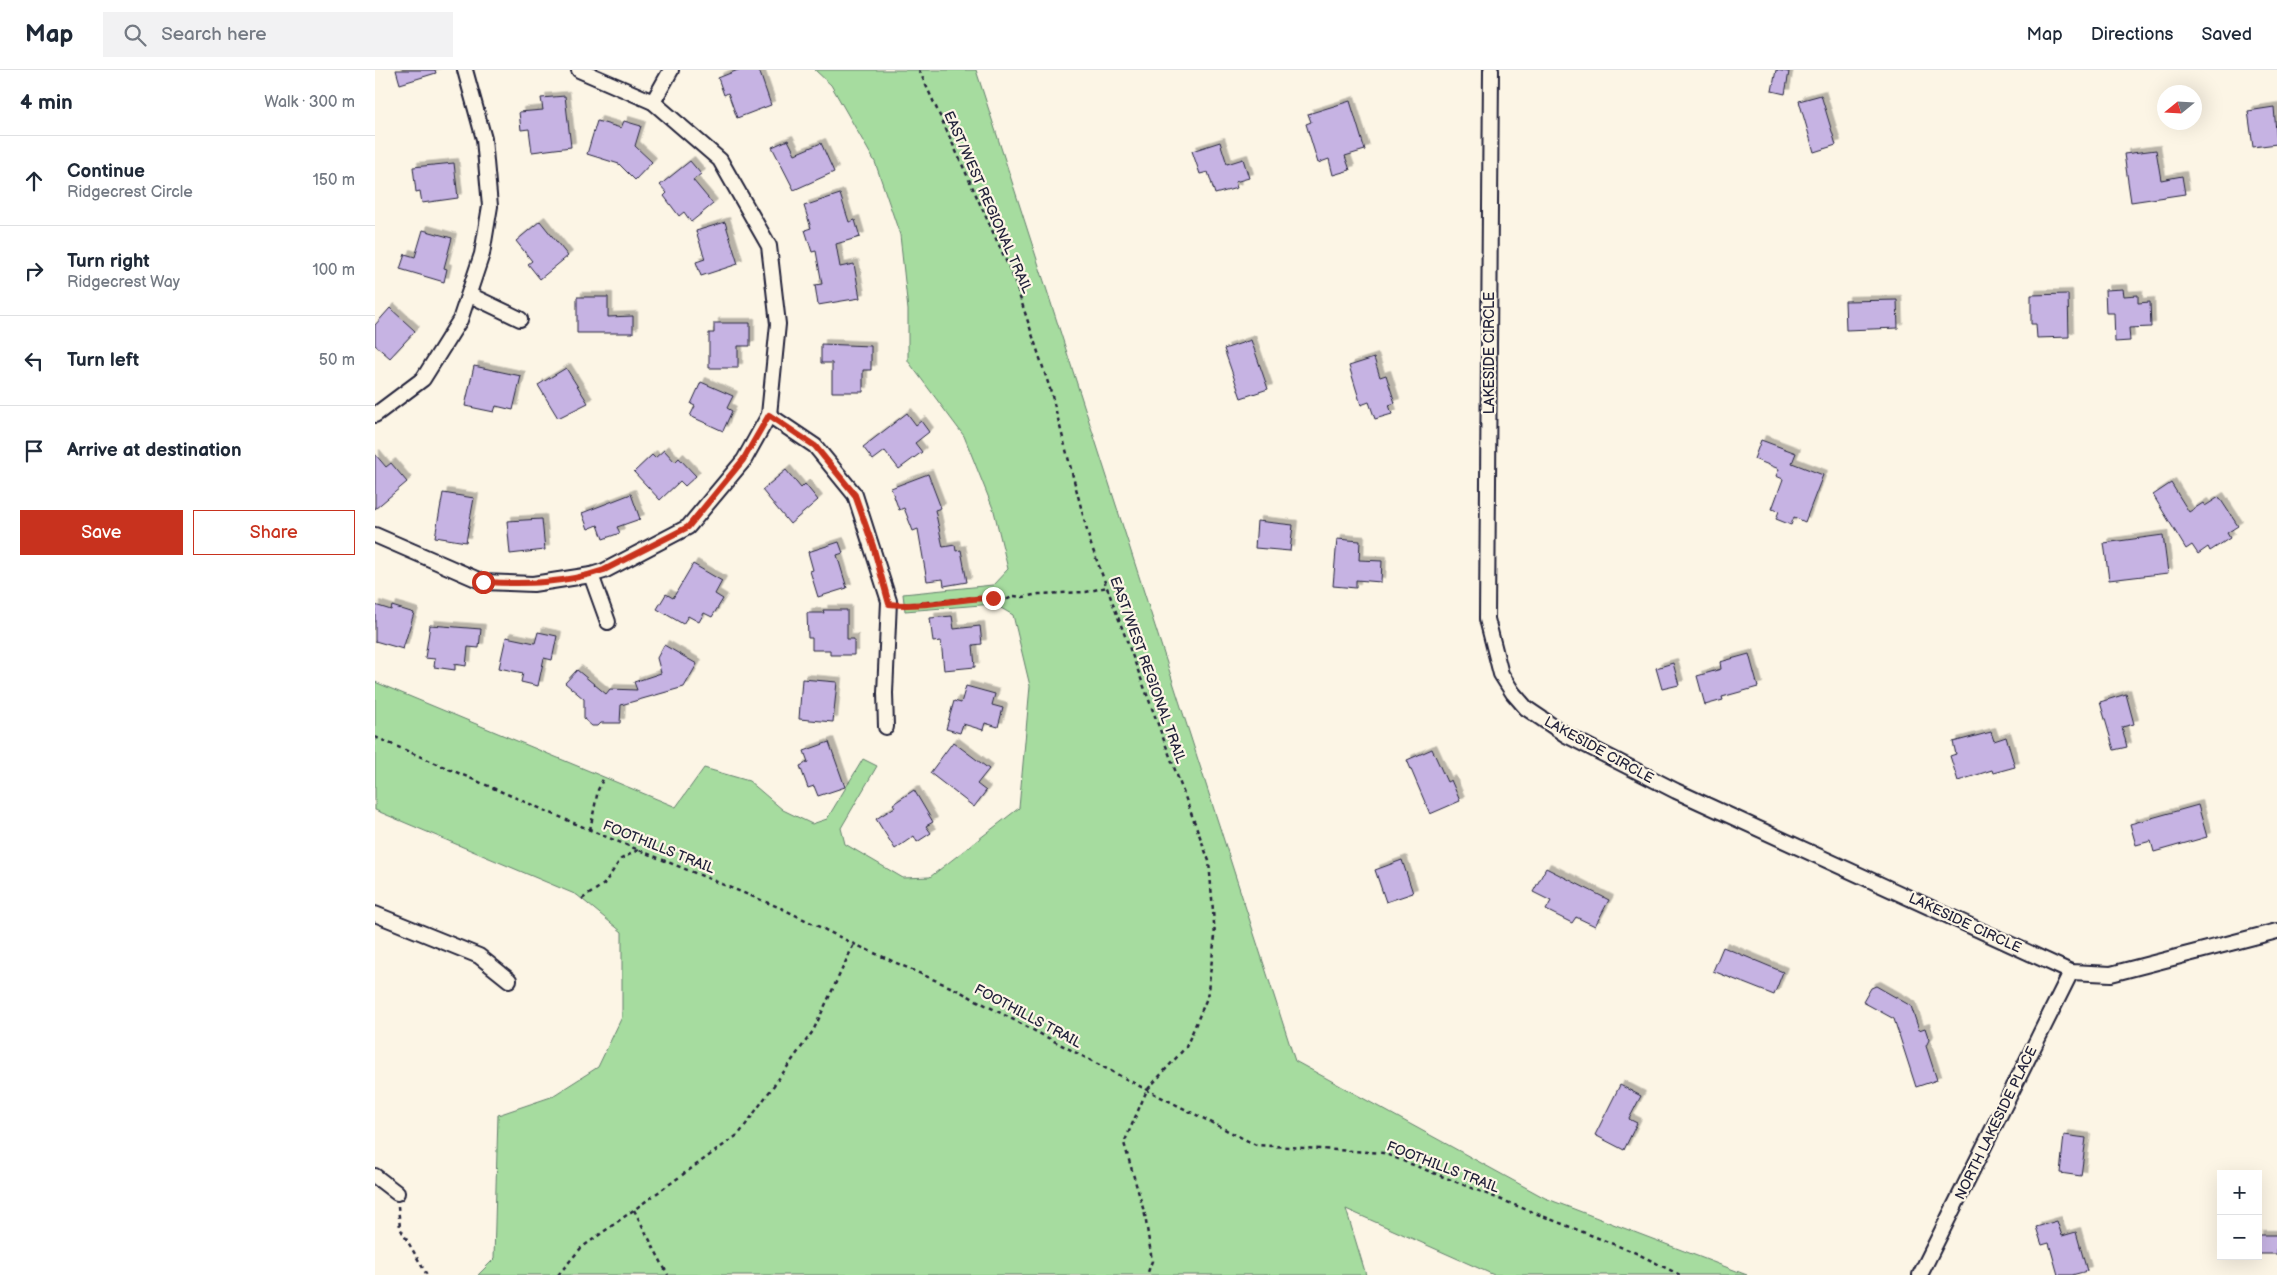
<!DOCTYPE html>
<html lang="en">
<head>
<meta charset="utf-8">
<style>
  body { margin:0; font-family:"Balsamiq Sans",sans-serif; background:#f2f2f3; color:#1f2937 }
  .controls { position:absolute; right:15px; bottom:15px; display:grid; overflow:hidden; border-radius:0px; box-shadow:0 5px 20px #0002 }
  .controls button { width:45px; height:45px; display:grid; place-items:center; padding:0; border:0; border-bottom:1px solid #e0e1e3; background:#fff; color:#1f2937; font:25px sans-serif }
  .compass { position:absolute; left:1782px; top:15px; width:45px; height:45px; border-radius:50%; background:#fff; box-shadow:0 5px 20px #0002; rotate:252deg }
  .stop { position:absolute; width:15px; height:15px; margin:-11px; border:4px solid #c8321e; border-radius:50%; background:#fff }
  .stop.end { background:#c8321e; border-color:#fff; box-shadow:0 1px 5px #0008 }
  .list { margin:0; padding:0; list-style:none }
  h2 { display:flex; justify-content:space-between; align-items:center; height:65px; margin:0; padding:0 20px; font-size:21px }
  h2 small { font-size:16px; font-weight:400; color:#747a83 }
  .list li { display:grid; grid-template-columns:32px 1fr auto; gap:15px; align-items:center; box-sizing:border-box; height:90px; padding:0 20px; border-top:1px solid #e0e1e3 }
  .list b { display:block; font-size:19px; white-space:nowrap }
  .list p { margin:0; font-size:16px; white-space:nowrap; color:#747a83 }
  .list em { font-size:16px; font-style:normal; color:#747a83 }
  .actions { display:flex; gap:10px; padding:15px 20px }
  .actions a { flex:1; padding:11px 0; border:1px solid #c8321e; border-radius:0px; text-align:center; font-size:18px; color:#c8321e }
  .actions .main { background:#c8321e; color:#fff }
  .icon { flex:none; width:28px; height:28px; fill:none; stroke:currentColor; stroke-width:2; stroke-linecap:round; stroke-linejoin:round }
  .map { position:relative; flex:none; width:1902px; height:1205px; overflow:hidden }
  header { display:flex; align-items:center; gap:30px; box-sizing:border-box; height:70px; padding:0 25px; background:#fff; border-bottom:1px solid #e0e1e3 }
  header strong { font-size:24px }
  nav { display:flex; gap:28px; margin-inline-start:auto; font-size:18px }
  .search { width:350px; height:45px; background:#f2f2f3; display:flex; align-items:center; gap:12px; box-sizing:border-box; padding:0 18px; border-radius:0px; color:#747a83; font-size:19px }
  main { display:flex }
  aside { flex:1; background:#fff }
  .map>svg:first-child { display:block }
  .green { fill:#a6dc9f; stroke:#647f6d }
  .building { fill:#c6b3e3; stroke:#22223b; filter:url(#shadow) }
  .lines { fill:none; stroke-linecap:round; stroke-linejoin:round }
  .street-casing { stroke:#22223b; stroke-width:18 }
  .path { stroke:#22223b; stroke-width:2.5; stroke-dasharray:4 4; stroke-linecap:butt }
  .street { stroke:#fcf5e5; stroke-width:14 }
  .route { stroke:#c8321e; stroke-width:6 }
  .labels { text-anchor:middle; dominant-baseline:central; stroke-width:4.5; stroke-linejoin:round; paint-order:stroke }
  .street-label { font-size:14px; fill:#22223b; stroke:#fcf5e5 }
</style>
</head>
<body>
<header>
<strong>Map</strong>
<div class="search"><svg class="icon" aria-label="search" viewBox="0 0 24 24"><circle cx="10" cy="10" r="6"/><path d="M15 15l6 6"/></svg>Search here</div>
<nav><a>Map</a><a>Directions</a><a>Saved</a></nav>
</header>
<main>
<aside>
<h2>4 min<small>Walk · 300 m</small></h2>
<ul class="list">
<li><svg class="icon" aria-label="ahead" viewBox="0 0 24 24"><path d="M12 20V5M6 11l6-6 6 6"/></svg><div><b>Continue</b><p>Ridgecrest Circle</p></div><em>150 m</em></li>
<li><svg class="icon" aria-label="right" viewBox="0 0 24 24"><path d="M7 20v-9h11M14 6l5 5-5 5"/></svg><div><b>Turn right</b><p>Ridgecrest Way</p></div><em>100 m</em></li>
<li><svg class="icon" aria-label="left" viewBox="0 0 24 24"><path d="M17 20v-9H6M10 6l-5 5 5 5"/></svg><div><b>Turn left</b></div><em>50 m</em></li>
<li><svg class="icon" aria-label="arrive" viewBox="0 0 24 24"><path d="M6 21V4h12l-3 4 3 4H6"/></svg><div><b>Arrive at destination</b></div></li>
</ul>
<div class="actions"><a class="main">Save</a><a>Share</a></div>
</aside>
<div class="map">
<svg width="1902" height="1205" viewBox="0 0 1902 1205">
  <defs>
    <filter id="shadow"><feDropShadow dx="4.5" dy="-4.5" stdDeviation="0" flood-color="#0004"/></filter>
  </defs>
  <rect width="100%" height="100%" fill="#fcf5e5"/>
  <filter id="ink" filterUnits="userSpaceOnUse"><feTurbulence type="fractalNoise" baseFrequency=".02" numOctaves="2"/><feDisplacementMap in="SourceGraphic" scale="10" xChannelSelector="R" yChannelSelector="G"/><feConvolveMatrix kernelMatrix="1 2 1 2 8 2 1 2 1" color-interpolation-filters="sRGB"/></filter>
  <g filter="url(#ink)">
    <polygon class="green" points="440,0 601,0 920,991 1170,1128 1372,1205 1119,1205 971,1139 991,1205 103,1205 119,1189 123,1045 176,1027 223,997 247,947 247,862 202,825 0,740 0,612 301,737 329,698 374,711 408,740 437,754 452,749 488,689 502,696 466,758 470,774 528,808 555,807 644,738 655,616 638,545 619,534 530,541 528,524 618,515 633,499 619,441 589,366 533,291 533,240 525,165 500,92 456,15"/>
    <g class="building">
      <polygon points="21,0 60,0 61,3 25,14"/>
      <polygon points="363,0 384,0 396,35 362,48 353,23 349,25 343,8"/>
      <polygon points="1401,0 1414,2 1410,24 1397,21"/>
      <polygon points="1446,25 1461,75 1439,82 1424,31"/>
      <polygon points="190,26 196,77 157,82 154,59 146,60 144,42 168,40 166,28"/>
      <polygon points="975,31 990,80 970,86 975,100 958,105 954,89 943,93 931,54 936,52 933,44"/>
      <polygon points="1899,37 1902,74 1878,77 1873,41"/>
      <polygon points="222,51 246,58 249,51 266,56 260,76 277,92 260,110 244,94 212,84"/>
      <polygon points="413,70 420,84 446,73 459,102 419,120 397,77"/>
      <polygon points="845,72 852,94 868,89 874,108 860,112 862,118 840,124 833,102 825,104 817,81"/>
      <polygon points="1781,80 1786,110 1807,106 1810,124 1756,132 1749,84"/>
      <polygon points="315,91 326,104 318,110 338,134 316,152 309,142 304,146 289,126 292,123 285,115"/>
      <polygon points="79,93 83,128 47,133 45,121 41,122 38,97"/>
      <polygon points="465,124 474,152 480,150 485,167 461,174 465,197 479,194 485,228 443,235 440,215 447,214 441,181 437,182 430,160 436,158 429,136"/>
      <polygon points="165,151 193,186 165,209 153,194 157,191 141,171"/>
      <polygon points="350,152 363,194 326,206 321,192 330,189 321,161"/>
      <polygon points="48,160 77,168 69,198 72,199 69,212 25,199 30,184 40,187"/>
      <polygon points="1748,219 1749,226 1763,225 1763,233 1775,232 1776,257 1754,258 1755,271 1740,272 1739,243 1731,243 1730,220"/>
      <polygon points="1693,224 1694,267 1662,268 1661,254 1656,254 1656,225"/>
      <polygon points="202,227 233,227 233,247 258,246 258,263 202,263"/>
      <polygon points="1522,230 1523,258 1471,260 1470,231"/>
      <polygon points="15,238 40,261 15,288 0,275 0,255"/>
      <polygon points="339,253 375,253 375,276 363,276 363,298 334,298 334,263 339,263"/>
      <polygon points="876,270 893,319 866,328 849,279"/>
      <polygon points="446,274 496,276 496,300 488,300 488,322 457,322 457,293 446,293"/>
      <polygon points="999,288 1005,307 1011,305 1020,333 1014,335 1017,344 1000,349 994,332 986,335 974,296"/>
      <polygon points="99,296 146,306 138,340 121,336 119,342 90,336"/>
      <polygon points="191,298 213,333 183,348 163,315"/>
      <polygon points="326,312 358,326 352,338 357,341 348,361 315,346 320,336 316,334"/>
      <polygon points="532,343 541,355 546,351 554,362 540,373 547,382 524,399 510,381 498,390 488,377"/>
      <polygon points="1386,370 1421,383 1417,393 1448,405 1430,452 1419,447 1416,455 1401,449 1404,441 1397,439 1408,409 1401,406 1404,399 1379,389"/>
      <polygon points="289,380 300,392 304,388 321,406 310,416 305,411 285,430 259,402 277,385 280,388"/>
      <polygon points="0,384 11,397 16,393 32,412 0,439"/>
      <polygon points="411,400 426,418 430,414 443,430 415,454 387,420"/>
      <polygon points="553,404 566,438 560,440 568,477 580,475 581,481 586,480 592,512 569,516 568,509 552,511 543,459 538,461 529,438 524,440 516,418"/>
      <polygon points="1796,413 1814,442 1828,433 1830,436 1844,427 1863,456 1852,463 1855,468 1835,481 1833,477 1823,484 1817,475 1811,479 1778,425"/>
      <polygon points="68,423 99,428 91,472 60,467"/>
      <polygon points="256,424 265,449 242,457 245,463 228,469 223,455 213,459 207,443"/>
      <polygon points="167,449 170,480 135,484 132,451"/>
      <polygon points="882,451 918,455 915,481 880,478"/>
      <polygon points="1788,465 1793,503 1734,510 1729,473"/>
      <polygon points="962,469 985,471 984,490 1007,491 1006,512 981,510 981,518 958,516"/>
      <polygon points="464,472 468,483 462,485 472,518 443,527 435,501 438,500 433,482"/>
      <polygon points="318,494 347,511 340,524 348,529 337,547 329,543 324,552 313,546 308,554 282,539 291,524 298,528"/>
      <polygon points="0,535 16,540 17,536 39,543 28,579 0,571"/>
      <polygon points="448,540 472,540 472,569 479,569 479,585 455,585 455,580 437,580 437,568 433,568 432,543 449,543"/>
      <polygon points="577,546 579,559 605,556 607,574 598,575 600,597 569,600 566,571 558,572 555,548"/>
      <polygon points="55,555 106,559 104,578 93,577 91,596 80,594 80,600 59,597 60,589 50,588"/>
      <polygon points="163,562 182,566 177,590 169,588 163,616 146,612 148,603 124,598 131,567 160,573"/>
      <polygon points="289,575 322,594 309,617 246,635 245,653 226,653 223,656 217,656 209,649 209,629 190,613 202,600 231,624 235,619 262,620 259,612 286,603 282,588"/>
      <polygon points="1374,584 1383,617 1347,627 1348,630 1330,635 1322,606 1346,599 1345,592"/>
      <polygon points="1298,593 1304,615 1287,619 1281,598"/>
      <polygon points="427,609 462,612 458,652 424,649"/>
      <polygon points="591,616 620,624 617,635 628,638 623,657 610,653 608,660 588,654 585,663 571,659 579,631 586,633"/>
      <polygon points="1751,624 1759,654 1747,657 1752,677 1739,680 1725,632"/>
      <polygon points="1616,662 1619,671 1631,667 1640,697 1618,703 1617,700 1583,711 1575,686 1581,684 1578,672"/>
      <polygon points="454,672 470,717 443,726 439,716 433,718 425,696 433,692 429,681"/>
      <polygon points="578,672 614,699 602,714 611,721 599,737 555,703"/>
      <polygon points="1057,679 1072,712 1076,710 1085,731 1055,744 1032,690"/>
      <polygon points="539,720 558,752 551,756 556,763 542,772 539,766 520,779 501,749 520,737 518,734"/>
      <polygon points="1823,735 1832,767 1779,782 1776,771 1761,775 1755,754"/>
      <polygon points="1027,790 1038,823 1011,832 1000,800"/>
      <polygon points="1171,798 1234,830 1220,856 1201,847 1197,853 1171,840 1176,831 1158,822"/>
      <polygon points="1348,877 1408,902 1399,925 1338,901"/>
      <polygon points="1501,916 1536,936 1544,960 1550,958 1554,970 1551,976 1562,1010 1541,1017 1519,949 1488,932 1496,918"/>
      <polygon points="1245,1015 1266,1026 1254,1049 1262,1053 1249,1080 1220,1065"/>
      <polygon points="1689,1065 1711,1068 1706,1106 1685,1103"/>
      <polygon points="1682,1151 1687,1166 1701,1162 1712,1201 1697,1205 1683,1205 1674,1173 1667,1175 1661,1157"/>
      <rect x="1883" y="1165" width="19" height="19"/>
    </g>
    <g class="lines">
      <defs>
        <g id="street">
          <polyline points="1116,0 1112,549 1126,604 1138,623 1151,638 1191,665 1301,721 1696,902 1736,904 1902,861"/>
          <polyline points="278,32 296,0"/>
          <polyline points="95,225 145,249"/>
          <polyline points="0,345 48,309 85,250 107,184 115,136 109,69 90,0"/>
          <polyline points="394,345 440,376 480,425 514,531 510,623 511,657"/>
          <polyline points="0,465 108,512 158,514 216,505 229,501 313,457 369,390 394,345 403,254 394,176 345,90 278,32 204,0"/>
          <polyline points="216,505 233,552"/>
          <polyline points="0,844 104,886 134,910"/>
          <polyline points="0,1106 22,1123"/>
          <polyline points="1545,1205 1696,902"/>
        </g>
      </defs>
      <use href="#street" class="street-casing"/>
      <g class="path">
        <polyline points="544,0 638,206 676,322 715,472 834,791 840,866 832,928 811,977 772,1020 749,1073 770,1145 777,1191 772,1205"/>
        <polyline points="528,535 596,528 633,529 639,526 648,527 664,524 711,522 732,517"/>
        <polyline points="0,667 222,763 408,839 479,874 582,920 772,1020 881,1075 1008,1083 1261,1183 1305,1205"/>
        <polyline points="215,760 223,720 229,707"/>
        <polyline points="207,829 229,814 246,789 263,780"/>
        <polyline points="23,1136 25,1158 52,1205"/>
        <polyline points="259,1140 293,1205"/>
        <polyline points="183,1205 206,1178 364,1064 438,961 479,874"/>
      </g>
      <use href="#street" class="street"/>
    </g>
  </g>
  <g class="lines" filter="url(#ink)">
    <path class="route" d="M108,512C151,514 188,514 229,500L313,457L368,390L394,345L440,376L480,425L498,476L514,534C549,538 583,528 618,528"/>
  </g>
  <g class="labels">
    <g class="street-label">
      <text transform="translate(613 132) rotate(66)">EAST/WEST REGIONAL TRAIL</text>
      <text transform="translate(1114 283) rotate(-90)">LAKESIDE CIRCLE</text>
      <text transform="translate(773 600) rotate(70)">EAST/WEST REGIONAL TRAIL</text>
      <text transform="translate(1224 680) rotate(29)">LAKESIDE CIRCLE</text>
      <text transform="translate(284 777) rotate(22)">FOOTHILLS TRAIL</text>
      <text transform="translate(1590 853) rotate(25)">LAKESIDE CIRCLE</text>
      <text transform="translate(653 946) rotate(28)">FOOTHILLS TRAIL</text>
      <text transform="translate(1621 1053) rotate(-64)">NORTH LAKESIDE PLACE</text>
      <text transform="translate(1068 1097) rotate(21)">FOOTHILLS TRAIL</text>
    </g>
  </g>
</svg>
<div class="controls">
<button>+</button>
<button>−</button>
</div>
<svg class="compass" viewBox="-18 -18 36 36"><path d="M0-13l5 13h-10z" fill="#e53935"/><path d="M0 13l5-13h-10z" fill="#747a83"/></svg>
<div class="stop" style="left:108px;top:512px"></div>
<div class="stop end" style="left:618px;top:528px"></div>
</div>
</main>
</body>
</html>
